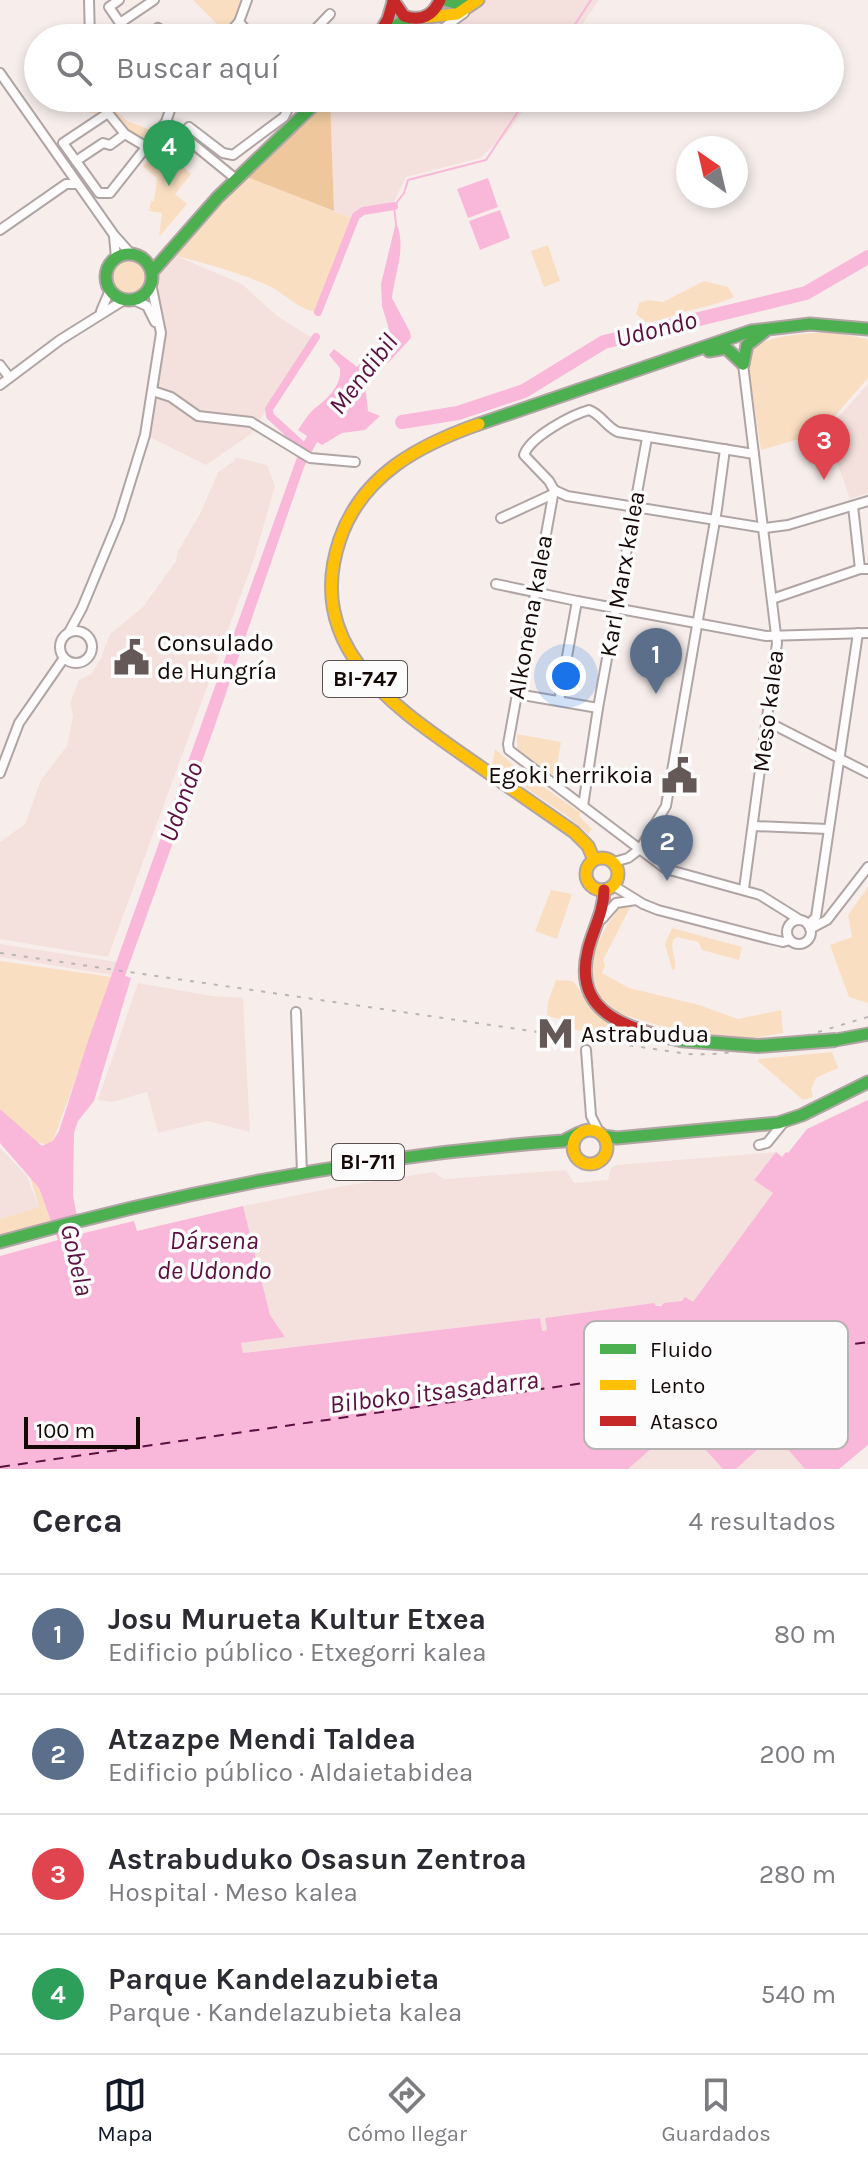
<!DOCTYPE html>
<html lang="es">
<head>
<meta charset="utf-8">
<style>
  body { margin:0; font-family:Karla,sans-serif; background:#f7f7f7; color:#2b2b33 }
  .compass { position:absolute; left:676px; top:136px; width:72px; height:72px; border-radius:50%; background:#fff; box-shadow:0 4px 12px #0003; rotate:326deg }
  .scale { position:absolute; left:24px; bottom:20px; width:116px; box-sizing:border-box; padding-left:8px; border:4px solid #150907; border-top:0; font-size:22px; line-height:28px; white-space:nowrap; color:#150907; -webkit-text-stroke:6px #fcfcfc; paint-order:stroke }
  .you { position:absolute; left:566px; top:676px; width:28px; height:28px; margin:-20px; border:6px solid #fff; border-radius:50%; background:#1a73e8; box-shadow:0 0 0 12px #1a73e833 }
  .badge { display:grid; place-items:center; width:52px; height:52px; border-radius:50%; background:#111827; color:#fff; font-size:26px; font-weight:700 }
  .pin { position:absolute; translate:-50% -66px; filter:drop-shadow(0 2px 4px #0008) }
  .pin::after { content:''; position:absolute; top:42px; width:28px; height:24px; background:inherit; clip-path:polygon(0 0,100% 0,50% 100%) }
  .list { margin:0; padding:0; list-style:none }
  h2 { display:flex; justify-content:space-between; align-items:center; height:104px; margin:0; padding:0 32px; font-size:34px }
  h2 small { font-size:26px; font-weight:400; color:#7c7c81 }
  .list li { display:grid; grid-template-columns:52px 1fr auto; gap:24px; align-items:center; box-sizing:border-box; height:120px; padding:0 32px; border-top:2px solid #e1e1e2 }
  .list b { display:block; font-size:30px; white-space:nowrap }
  .list p { margin:0; font-size:26px; white-space:nowrap; color:#7c7c81 }
  .list em { font-size:26px; font-style:normal; color:#7c7c81 }
  .icon { flex:none; width:44px; height:44px; fill:none; stroke:currentColor; stroke-width:2; stroke-linecap:round; stroke-linejoin:round }
  .map { position:relative; flex:none; width:868px; height:1469px; overflow:hidden }
  .search { position:absolute; background:#fff; box-shadow:0 4px 12px #0003; left:24px; right:24px; top:24px; height:88px; display:flex; align-items:center; gap:20px; box-sizing:border-box; padding:0 28px; border-radius:44px; color:#7c7c81; font-size:30px }
  .sheet { height:584px; background:#fff }
  nav { display:flex; justify-content:space-around; align-items:center; box-sizing:border-box; height:112px; border-top:2px solid #e1e1e2; background:#fff; font-size:22px; color:#7c7c81 }
  nav a { display:grid; justify-items:center; gap:4px }
  nav .on { color:#111827 }
  .map>svg:first-child { display:block }
  .built { fill:#f4e1dd }
  .green { fill:#fadec2 }
  .forest { fill:#eec89c }
  .water { fill:#f9b8d9 }
  .lines { fill:none; stroke-linecap:round; stroke-linejoin:round }
  .stream { stroke:#f9b8d9; stroke-width:2 }
  .canal { stroke:#f9b8d9; stroke-width:8 }
  .river { stroke:#f9b8d9; stroke-width:14 }
  .ferry { stroke:#5c0f40; stroke-width:2; stroke-dasharray:10 8; stroke-linecap:butt }
  .street-casing { stroke:#b0a5a4; stroke-width:12 }
  .fast-casing { stroke:#b0a5a4; stroke-width:15 }
  .slow-casing { stroke:#b0a5a4; stroke-width:15 }
  .jam-casing { stroke:#b0a5a4; stroke-width:15 }
  .street { stroke:#fefcfc; stroke-width:8 }
  .fast { stroke:#4caf50; stroke-width:11 }
  .slow { stroke:#ffc107; stroke-width:11 }
  .jam { stroke:#c62828; stroke-width:11 }
  .rail { stroke:#b8b5b5; stroke-width:2; stroke-dasharray:4 8; stroke-linecap:butt }
  .fast-bridge-casing { stroke:#b0a5a4; stroke-width:16; stroke-linecap:butt }
  .fast-bridge { stroke:#4caf50; stroke-width:12 }
  .labels { text-anchor:middle; dominant-baseline:central; stroke-width:7; stroke-linejoin:round; paint-order:stroke }
  .shield { fill:#fcfcfc; stroke:#5a5250; stroke-width:2 }
  .shield-label { font-size:22px; font-weight:bold; fill:#150907 }
  .street-label { font-size:24px; fill:#150907; stroke:#fcfcfc }
  .poi-label { font-size:24px; fill:#150907; stroke:#fcfcfc; text-anchor:start }
  .water-label { font-size:26px; font-style:italic; fill:#5c0f40; stroke:#fcfcfc }
  .key { fill:#fcfcfc; stroke:#b7b3b2; stroke-width:2 }
  .key-label { font-size:22px; fill:#150907 }
</style>
</head>
<body>
<div class="map">
<svg width="868" height="1469" viewBox="0 0 868 1469">
  <rect width="100%" height="100%" fill="#f7eeec"/>
  <g class="built">
    <polygon points="485,0 599,0 573,38 435,38 451,29"/>
    <polygon points="330,98 532,98 507,134 480,158 406,177 394,202 357,210 351,218 334,211"/>
    <polygon points="174,255 242,284 277,316 311,337 251,434 206,465 145,435 160,322 155,305 157,276 162,265"/>
    <polygon points="868,384 868,493 850,499 826,431"/>
    <polygon points="235,457 267,465 275,486 254,559 108,957 0,939 0,842 25,824 41,780 67,746 73,716 70,703 79,680 92,673 101,658 110,634 143,607 176,561 178,551 201,512 218,472 234,461"/>
    <polygon points="0,944 117,962 113,975 0,957"/>
    <polygon points="138,983 212,996 243,998 250,1132 207,1121 158,1133 147,1092 112,1102 98,1100"/>
    <polygon points="0,1148 27,1176 39,1208 0,1219"/>
    <polygon points="776,1152 754,1179 773,1193 693,1303 682,1301 656,1306 654,1303 546,1318 547,1330 541,1331 539,1318 242,1353 241,1343 284,1337 270,1316 243,1206 343,1186 434,1172 444,1179 566,1170 574,1183 608,1180 611,1168 616,1165"/>
    <polygon points="693,1436 723,1469 627,1469 659,1440"/>
    <polygon points="768,1440 784,1445 805,1469 736,1469"/>
  </g>
  <g class="green">
    <polygon points="193,0 244,0 236,21 225,32"/>
    <path d="M81,98H102L127,121L153,131L144,142C125,135 121,123 107,109L95,114L87,112L81,105Z"/>
    <polygon points="162,148 191,174 175,194 187,204 159,237 162,213 149,211 151,201 154,201 157,178 143,166 152,155 155,157"/>
    <path d="M247,177L351,218L318,312C298,310 286,294 269,286C238,272 207,264 174,255Z"/>
    <polygon points="548,245 560,281 544,287 531,251"/>
    <circle cx="128" cy="276" r="18"/>
    <path d="M704,281L728,287L734,297C717,305 701,307 684,312C670,316 660,322 646,322L636,314L639,303L648,300L663,302Z"/>
    <path d="M831,332L868,339V378L820,433L761,450L747,356C760,333 807,334 831,332Z"/>
    <polygon points="517,734 561,742 555,776 517,749"/>
    <polygon points="495,749 518,769 581,813 579,816 592,829 588,834 567,816 492,765"/>
    <polygon points="868,887 868,1003 849,997 830,945 852,937 848,915"/>
    <polygon points="551,890 572,894 557,939 535,931"/>
    <polygon points="626,904 632,904 603,960 605,966 602,973 629,988 699,1005 738,1019 781,1010 783,1033 743,1040 686,1034 618,1013 599,996 592,974 593,952 607,925 620,907"/>
    <path d="M672,928L742,947L739,960L702,950L698,942L677,937L673,940C670,951 677,959 675,970L672,969L665,944Z"/>
    <polygon points="0,961 112,977 53,1141 47,1145 34,1141 0,1109"/>
    <path d="M556,980L573,981C601,1022 611,1029 661,1042L561,1028L560,1019L547,1016L548,1002Z"/>
    <polygon points="832,1052 838,1068 816,1078 811,1089 813,1097 803,1100 758,1061 759,1059"/>
    <polygon points="30,1177 39,1188 52,1223 0,1237 0,1219 39,1207"/>
  </g>
  <polygon class="forest" points="330,98 334,211 247,177"/>
  <g class="water">
    <polygon points="488,178 498,207 468,218 457,189"/>
    <polygon points="500,210 510,238 480,250 469,221"/>
    <path d="M396,222C407,248 395,271 392,298L410,332L411,338L389,362L364,376L368,411L380,416L365,430L342,433L322,445L317,442L304,467L214,728L125,976L131,978L94,1101L78,1121L74,1133L73,1195L80,1234L134,1221L137,1231L243,1206L270,1315L285,1337L241,1343L243,1353L540,1318L542,1331L547,1330L545,1318L654,1303L656,1306H661L664,1303L682,1301L685,1297L693,1302L773,1193L754,1180L776,1152L782,1157L786,1152L788,1153L807,1129L868,1100V1445L839,1469H805L784,1445L777,1450L768,1440L736,1469H723L693,1436L661,1440L628,1469H0V1256L58,1240L39,1188L0,1143V1109L42,1146L53,1141L59,1131L88,1041L300,449L307,436L298,430C303,423 308,414 314,409C327,399 342,386 340,368L329,355L334,349L357,367L390,333L382,306L381,284Z"/>
  </g>
  <g class="lines">
    <g class="stream">
      <polyline points="566,38 591,0"/>
      <polyline points="396,224 394,206 404,193 408,180 486,160 527,98"/>
    </g>
    <g class="canal">
      <polyline points="318,312 356,216 363,211 394,206"/>
      <polyline points="305,448 270,416 269,409 316,337"/>
    </g>
    <polyline class="river" points="402,422 458,413 524,391 604,342 806,293 868,257"/>
    <polyline class="ferry" points="0,1467 868,1342"/>
    <defs>
      <g id="street">
        <polyline points="89,0 90,38"/>
        <polyline points="119,0 109,7 120,23 154,0"/>
        <polyline points="239,22 253,38"/>
        <polyline points="144,38 158,28 172,38"/>
        <polyline points="225,38 239,22 247,0"/>
        <polyline points="307,38 330,14"/>
        <polyline points="430,38 464,13"/>
        <polyline points="0,73 114,235 131,254"/>
        <polyline points="166,122 236,179"/>
        <polyline points="183,135 189,127 223,153 233,155 284,117 287,111 287,98"/>
        <polyline points="145,146 125,134 108,113 63,143 99,193 110,193 166,122 174,98"/>
        <polyline points="76,161 103,143 110,145 125,134"/>
        <polyline points="0,230 66,184 77,184"/>
        <polyline points="114,236 116,258"/>
        <polyline points="134,300 147,306 155,322"/>
        <polyline points="101,311 110,290"/>
        <polyline points="743,364 777,643 744,889"/>
        <polyline points="0,365 9,377"/>
        <polyline points="0,385 60,340 124,300"/>
        <polyline points="153,391 171,397 198,416 251,422 310,458 355,462"/>
        <polyline points="554,490 508,744 509,750 666,869 760,895 800,920"/>
        <polyline points="554,490 567,496 765,528 788,525 868,501"/>
        <path d="M554,490L549,481L524,455C530,437 571,415 589,410C601,414 606,427 618,432L754,454"/>
        <polyline points="853,506 860,569"/>
        <polyline points="501,518 551,495"/>
        <polyline points="496,584 577,601 766,636 868,633"/>
        <polyline points="772,599 860,569 868,569"/>
        <circle cx="76" cy="647" r="16"/>
        <polyline points="69,632 82,608 119,519 145,435 161,333 151,283"/>
        <polyline points="517,694 598,708"/>
        <polyline points="559,701 577,601"/>
        <polyline points="768,722 868,773"/>
        <polyline points="0,773 19,723 64,658"/>
        <polyline points="583,806 598,708 647,438"/>
        <polyline points="753,826 828,829"/>
        <polyline points="614,862 628,858 640,849 666,806 717,509 725,449"/>
        <polyline points="614,886 643,904 658,910 770,939 783,942 790,940"/>
        <polyline points="602,919 616,903 636,900"/>
        <circle cx="799" cy="932" r="12"/>
        <polyline points="808,925 816,917 858,633"/>
        <polyline points="810,929 827,920 868,867"/>
        <polyline points="296,1012 302,1173"/>
        <polyline points="586,1050 591,1116 599,1132"/>
        <polyline points="759,1145 767,1143 784,1122"/>
      </g>
      <g id="fast">
        <polyline points="445,0 458,4 472,1"/>
        <polyline points="384,38 395,26 409,18"/>
        <circle cx="129" cy="277" r="23"/>
        <polyline points="152,272 218,197 321,98"/>
        <polyline points="709,351 726,348 743,364"/>
        <polyline points="743,364 747,345 764,332"/>
        <polyline points="479,424 751,331 810,324 868,329"/>
        <polyline points="836,1040 868,1034"/>
        <polyline points="603,1136 617,1138 778,1123 802,1115 868,1082"/>
        <path d="M0,1242C185,1190 371,1155 563,1141L579,1133"/>
      </g>
      <g id="slow">
        <polyline points="427,17 457,14 478,0"/>
        <path d="M479,424C419,445 362,475 340,539C303,647 393,706 469,759C504,783 539,808 574,832L588,846L594,860"/>
        <circle cx="602" cy="874" r="16"/>
        <circle cx="590" cy="1147" r="17"/>
      </g>
      <g id="jam">
        <path d="M393,0L404,16C421,22 433,16 440,0"/>
        <polyline points="377,38 388,19 393,2"/>
        <path d="M604,890C604,912 593,929 588,950C572,1014 629,1029 679,1040"/>
      </g>
    </defs>
    <use href="#street" class="street-casing"/>
    <use href="#fast" class="fast-casing"/>
    <use href="#slow" class="slow-casing"/>
    <use href="#jam" class="jam-casing"/>
    <use href="#street" class="street"/>
    <use href="#fast" class="fast"/>
    <use href="#slow" class="slow"/>
    <use href="#jam" class="jam"/>
    <path class="rail" d="M0,953L688,1054C750,1057 809,1034 868,1017"/>
    <defs>
      <polyline id="fast-bridge" points="679,1040 758,1046 836,1040"/>
    </defs>
    <use href="#fast-bridge" class="fast-bridge-casing"/>
    <use href="#fast-bridge" class="fast-bridge"/>
  </g>
  <defs>
    <symbol id="civic-bare" viewBox="-9 -9 18 18"><path d="M-.6-6.5H3V-4.5H.6V-3L4-1V1h2V6H-6V1h2V-1L-.6-3ZM-1.2 2.5V6h2.4V2.5Z" fill="#645957" stroke="#fcfcfc" stroke-width="2.5" paint-order="stroke"/></symbol>
    <symbol id="metro-bare" viewBox="-9 -9 18 18"><path d="M-5.5 5V-5H-3L0 0L3-5H5.5V5H3V-.5L0 4L-3-.5V5Z" fill="#645957" stroke="#fcfcfc" stroke-width="2.5" paint-order="stroke"/></symbol>
  </defs>
  <g fill-rule="evenodd">
    <use href="#civic-bare" x="106" y="632" width="51" height="51"/>
    <use href="#civic-bare" x="654" y="750" width="51" height="51"/>
    <use href="#metro-bare" x="530" y="1008" width="51" height="51"/>
  </g>
  <g class="labels">
    <g class="shield">
      <rect x="323" y="661" width="84" height="36" rx="6"/>
      <rect x="332" y="1144" width="72" height="36" rx="6"/>
    </g>
    <g class="shield-label">
      <text x="365" y="679">BI-747</text>
      <text x="368" y="1162">BI-711</text>
    </g>
    <g class="street-label">
      <text transform="translate(622 574) rotate(-80)">Karl Marx kalea</text>
      <text transform="translate(530 617) rotate(-80)">Alkonena kalea</text>
      <text transform="translate(768 711) rotate(-83)">Meso kalea</text>
    </g>
    <g class="poi-label">
      <text x="157" y="643">Consulado<tspan x="157" dy="28">de Hungría</tspan></text>
      <text x="653" y="775" text-anchor="end">Egoki herrikoia</text>
      <text x="581" y="1034">Astrabudua</text>
    </g>
    <g class="water-label">
      <text transform="translate(656 329) rotate(-14)">Udondo</text>
      <text transform="translate(363 374) rotate(-52)">Mendibil</text>
      <text transform="translate(181 802) rotate(-70)">Udondo</text>
      <text x="214" y="1240">Dársena<tspan x="214" dy="30">de Udondo</tspan></text>
      <text transform="translate(77 1260) rotate(77)">Gobela</text>
      <text transform="translate(434 1392) rotate(-7)">Bilboko itsasadarra</text>
    </g>
  </g>
  <rect x="584" y="1321" width="264" height="128" rx="12" class="key"/>
  <rect x="600" y="1344" width="36" height="10" fill="#4caf50"/>
  <rect x="600" y="1380" width="36" height="10" fill="#ffc107"/>
  <rect x="600" y="1416" width="36" height="10" fill="#c62828"/>
  <g class="key-label">
    <text x="650" y="1357">Fluido</text>
    <text x="650" y="1393">Lento</text>
    <text x="650" y="1429">Atasco</text>
  </g>
</svg>
<svg class="compass" viewBox="-18 -18 36 36"><path d="M0-13l5 13h-10z" fill="#e53935"/><path d="M0 13l5-13h-10z" fill="#7c7c81"/></svg>
<div class="scale">100 m</div>
<div class="you"></div>
<div class="pin badge" style="left:656px;top:694px;background:#5c6f8a">1</div>
<div class="pin badge" style="left:667px;top:881px;background:#5c6f8a">2</div>
<div class="pin badge" style="left:824px;top:480px;background:#e0444e">3</div>
<div class="pin badge" style="left:169px;top:186px;background:#2e9e5b">4</div>
<div class="search"><svg class="icon" aria-label="search" viewBox="0 0 24 24"><circle cx="10" cy="10" r="6"/><path d="M15 15l6 6"/></svg>Buscar aquí</div>
</div>
<section class="sheet">
<h2>Cerca<small>4 resultados</small></h2>
<ul class="list">
<li><span class="badge" style="background:#5c6f8a">1</span><div><b>Josu Murueta Kultur Etxea</b><p>Edificio público · Etxegorri kalea</p></div><em>80 m</em></li>
<li><span class="badge" style="background:#5c6f8a">2</span><div><b>Atzazpe Mendi Taldea</b><p>Edificio público · Aldaietabidea</p></div><em>200 m</em></li>
<li><span class="badge" style="background:#e0444e">3</span><div><b>Astrabuduko Osasun Zentroa</b><p>Hospital · Meso kalea</p></div><em>280 m</em></li>
<li><span class="badge" style="background:#2e9e5b">4</span><div><b>Parque Kandelazubieta</b><p>Parque · Kandelazubieta kalea</p></div><em>540 m</em></li>
</ul>
</section>
<nav>
<a class="on"><svg class="icon" aria-label="map" viewBox="0 0 24 24"><path d="M3 6l6-2 6 2 6-2v14l-6 2-6-2-6 2zM9 4v14M15 6v14"/></svg>Mapa</a>
<a><svg class="icon" aria-label="directions" viewBox="0 0 24 24"><path d="M12 3l9 9-9 9-9-9zM9 14v-3h6M13 9l2 2-2 2"/></svg>Cómo llegar</a>
<a><svg class="icon" aria-label="saved" viewBox="0 0 24 24"><path d="M7 4h10v16l-5-4-5 4z"/></svg>Guardados</a>
</nav>
</body>
</html>
